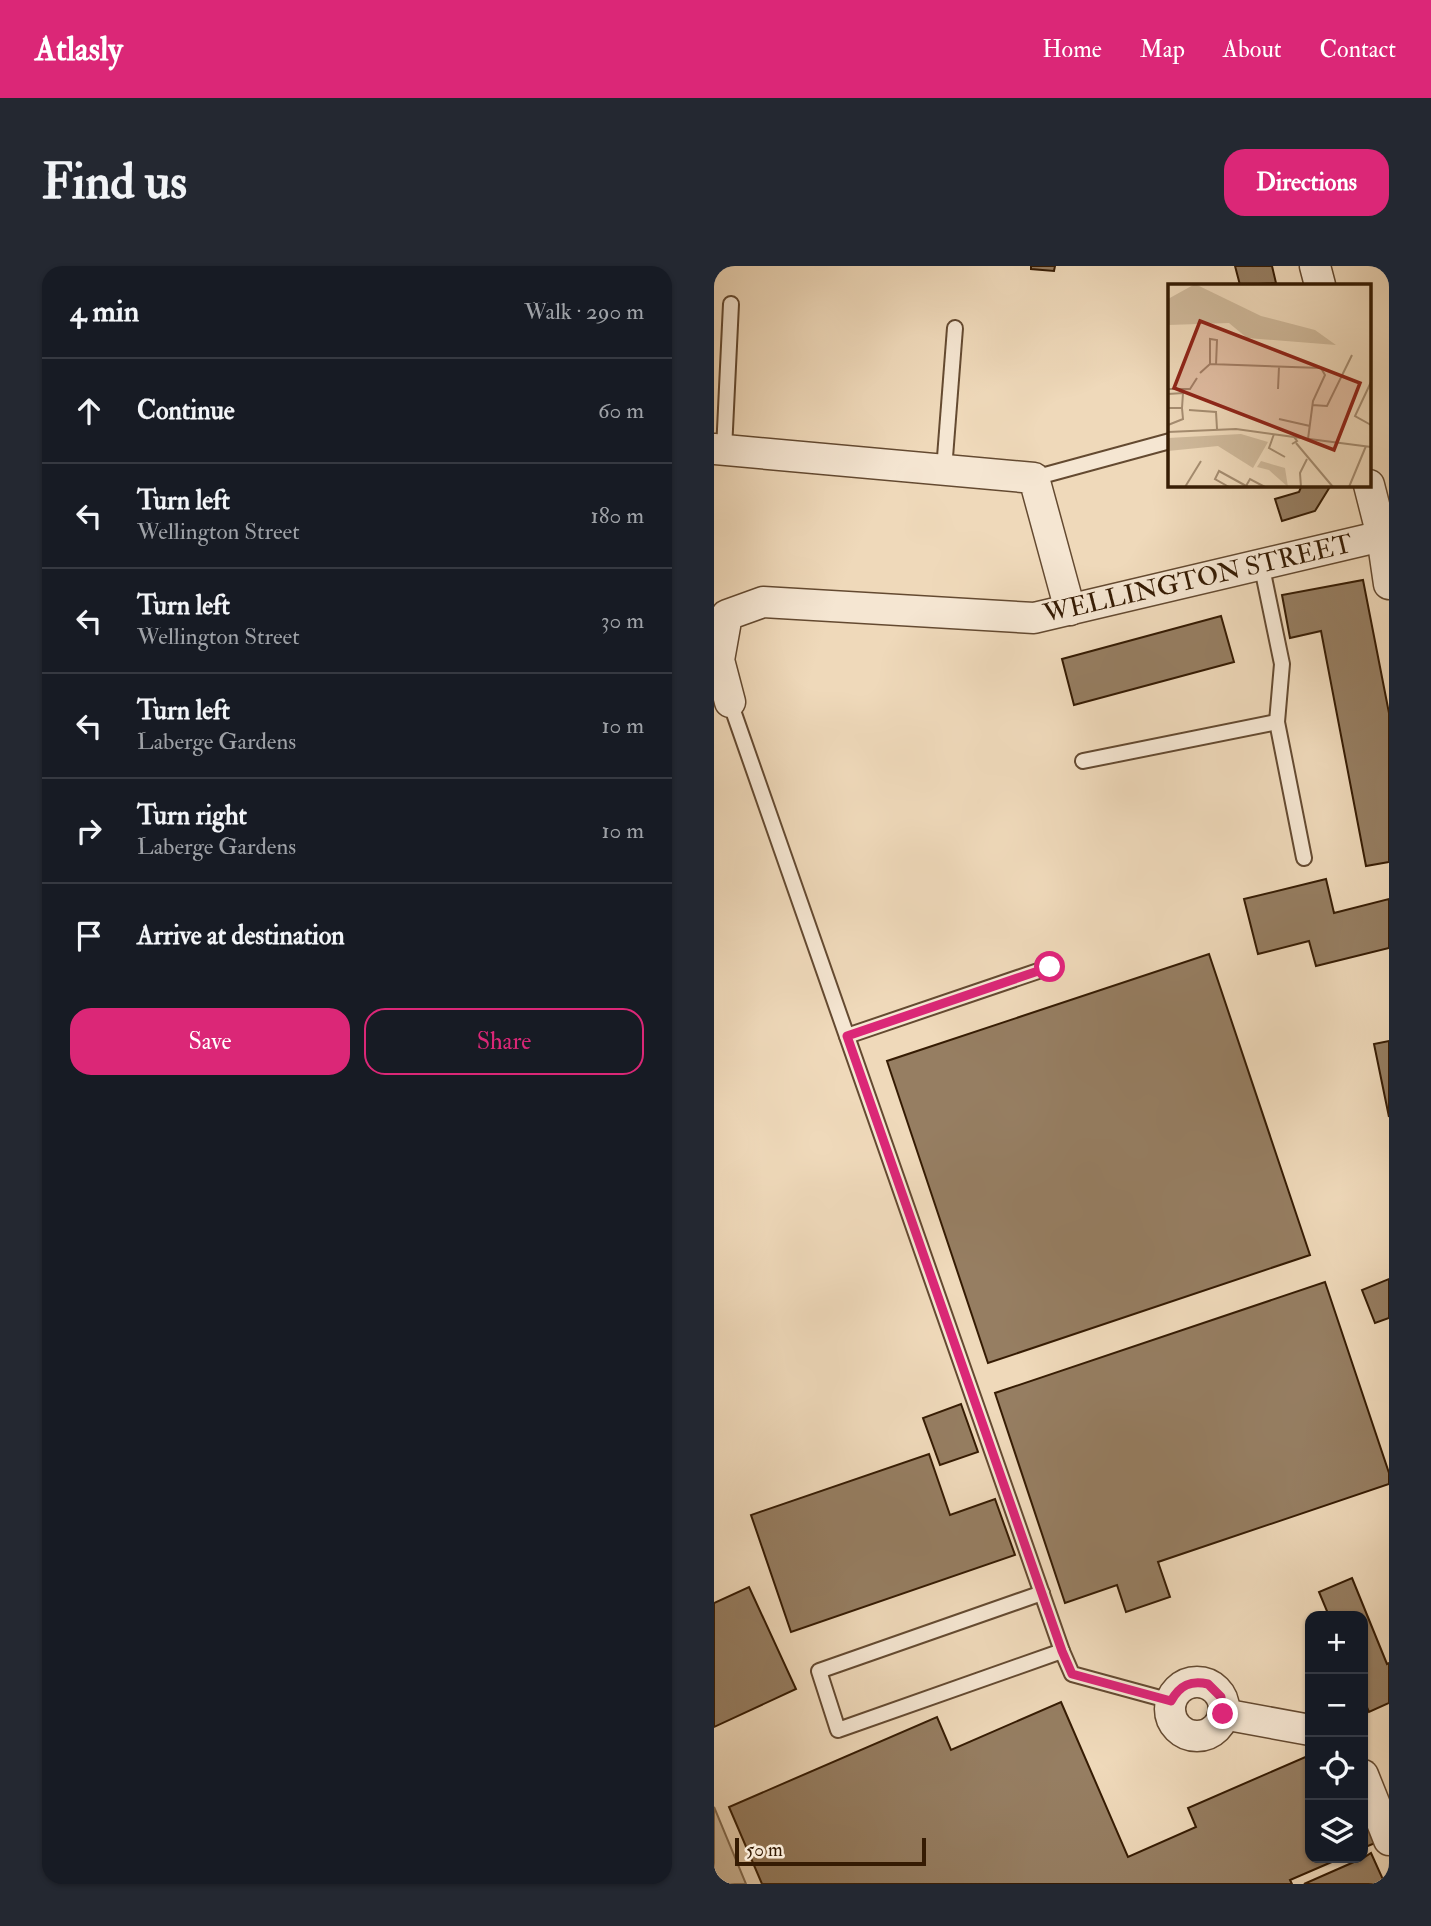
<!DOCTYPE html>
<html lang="en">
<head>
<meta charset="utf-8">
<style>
  body { margin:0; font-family:"IM FELL Double Pica",serif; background:#242831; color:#f1f3f6 }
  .controls { position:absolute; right:21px; bottom:21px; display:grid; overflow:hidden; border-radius:14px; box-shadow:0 2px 5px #0004 }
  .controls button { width:63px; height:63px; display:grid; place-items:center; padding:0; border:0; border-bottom:2px solid #363941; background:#171b24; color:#f1f3f6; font:35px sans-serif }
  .scale { position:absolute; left:21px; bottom:18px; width:191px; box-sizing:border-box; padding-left:7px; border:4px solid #351b03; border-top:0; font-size:19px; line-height:24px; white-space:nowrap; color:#351b03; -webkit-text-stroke:5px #f5e6d2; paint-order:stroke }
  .stop { position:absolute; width:21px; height:21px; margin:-16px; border:5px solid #db2777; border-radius:50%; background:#fff }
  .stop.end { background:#db2777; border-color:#fff; box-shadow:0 2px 7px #0008 }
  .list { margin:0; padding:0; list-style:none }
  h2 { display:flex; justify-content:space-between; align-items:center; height:91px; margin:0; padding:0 28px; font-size:30px }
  h2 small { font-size:23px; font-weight:400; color:#9ea1a6 }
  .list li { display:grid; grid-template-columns:46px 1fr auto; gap:21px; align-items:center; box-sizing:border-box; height:105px; padding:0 28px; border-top:2px solid #363941 }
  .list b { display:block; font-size:26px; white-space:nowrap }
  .list p { margin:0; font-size:23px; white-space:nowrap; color:#9ea1a6 }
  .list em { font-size:23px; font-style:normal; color:#9ea1a6 }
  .actions { display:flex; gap:14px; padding:21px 28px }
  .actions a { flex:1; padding:16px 0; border:2px solid #db2777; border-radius:21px; text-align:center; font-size:24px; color:#db2777 }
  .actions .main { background:#db2777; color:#fff }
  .icon { flex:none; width:38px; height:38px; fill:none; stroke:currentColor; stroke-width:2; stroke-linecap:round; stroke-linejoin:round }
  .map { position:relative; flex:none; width:675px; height:1618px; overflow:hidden; border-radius:21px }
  header { display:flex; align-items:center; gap:42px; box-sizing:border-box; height:98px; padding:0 35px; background:#db2777; color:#fff }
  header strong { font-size:33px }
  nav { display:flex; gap:38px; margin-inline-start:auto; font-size:24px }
  .intro { display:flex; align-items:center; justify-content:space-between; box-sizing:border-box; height:168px; padding:0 42px }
  h1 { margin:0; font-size:49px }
  .button { padding:18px 32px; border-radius:21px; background:#db2777; color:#fff; font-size:24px; font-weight:700 }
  main { display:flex; gap:42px; padding:0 42px }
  aside { flex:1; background:#171b24; border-radius:21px; box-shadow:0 2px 5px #0004 }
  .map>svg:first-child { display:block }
  .green { fill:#cfb99b; stroke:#826a4f; stroke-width:2 }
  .building { fill:#967e62; stroke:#351b03; stroke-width:2 }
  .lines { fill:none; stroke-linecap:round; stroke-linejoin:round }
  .lane-casing { stroke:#644a31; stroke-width:18 }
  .street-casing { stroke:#644a31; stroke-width:33 }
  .lane { stroke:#f5e6d2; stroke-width:14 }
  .street { stroke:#f5e6d2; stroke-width:30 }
  .route { stroke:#db2777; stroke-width:9 }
  .labels { text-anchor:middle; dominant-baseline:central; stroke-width:5; stroke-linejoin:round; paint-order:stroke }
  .street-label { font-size:26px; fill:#351b03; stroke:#f5e6d2 }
  .inset-road { fill:none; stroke:#a58d71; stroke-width:2 }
  .view { fill:#8f2418; fill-opacity:0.15; stroke:#8f2418; stroke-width:3.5 }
  .inset-edge { fill:none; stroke:#351b03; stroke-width:3.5 }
</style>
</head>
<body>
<header>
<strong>Atlasly</strong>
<nav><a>Home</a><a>Map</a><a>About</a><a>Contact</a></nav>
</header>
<div class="intro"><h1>Find us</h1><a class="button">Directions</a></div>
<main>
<aside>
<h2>4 min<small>Walk · 290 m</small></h2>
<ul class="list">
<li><svg class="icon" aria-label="ahead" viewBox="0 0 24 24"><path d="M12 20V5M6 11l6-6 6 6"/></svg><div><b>Continue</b></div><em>60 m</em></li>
<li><svg class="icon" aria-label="left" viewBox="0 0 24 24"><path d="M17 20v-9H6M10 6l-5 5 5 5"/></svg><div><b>Turn left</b><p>Wellington Street</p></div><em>180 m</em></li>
<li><svg class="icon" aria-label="left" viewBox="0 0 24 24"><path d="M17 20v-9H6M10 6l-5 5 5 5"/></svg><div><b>Turn left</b><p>Wellington Street</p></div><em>30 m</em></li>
<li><svg class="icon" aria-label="left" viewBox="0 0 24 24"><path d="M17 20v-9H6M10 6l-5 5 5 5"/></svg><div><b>Turn left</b><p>Laberge Gardens</p></div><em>10 m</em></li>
<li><svg class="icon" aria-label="right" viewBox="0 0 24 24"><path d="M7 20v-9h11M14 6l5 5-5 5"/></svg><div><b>Turn right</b><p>Laberge Gardens</p></div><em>10 m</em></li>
<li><svg class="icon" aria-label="arrive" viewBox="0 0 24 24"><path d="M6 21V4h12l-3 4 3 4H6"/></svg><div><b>Arrive at destination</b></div></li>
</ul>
<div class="actions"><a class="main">Save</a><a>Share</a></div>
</aside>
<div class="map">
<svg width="675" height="1618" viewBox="0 0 675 1618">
  <rect width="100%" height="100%" fill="#efd9ba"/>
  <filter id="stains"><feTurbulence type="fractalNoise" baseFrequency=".00286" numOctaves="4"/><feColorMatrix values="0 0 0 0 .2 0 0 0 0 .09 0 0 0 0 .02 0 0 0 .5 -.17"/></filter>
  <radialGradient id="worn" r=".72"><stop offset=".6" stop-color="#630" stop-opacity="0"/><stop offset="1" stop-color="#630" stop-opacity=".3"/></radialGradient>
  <polygon class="green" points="0,1541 32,1618 0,1618"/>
  <g class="building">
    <polygon points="317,0 341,0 340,5 317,3"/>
    <polygon points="521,0 558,0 562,17 526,19"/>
    <polygon points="588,219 617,219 601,245 568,255 561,233 585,226"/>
    <polygon points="649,314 675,447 675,596 652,600 607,365 576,372 568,329"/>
    <polygon points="507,350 520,396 360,439 348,393"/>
    <polygon points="612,613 620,647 675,633 675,682 602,700 595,675 544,688 530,633"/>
    <polygon points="495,688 596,989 274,1097 173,795"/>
    <polygon points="675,775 675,851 660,778"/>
    <polygon points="675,1013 675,1052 661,1057 648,1024"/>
    <polygon points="611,1016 675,1207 675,1218 444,1296 456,1331 412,1346 403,1319 351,1337 281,1127"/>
    <polygon points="247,1138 264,1186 226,1199 209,1152"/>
    <polygon points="215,1188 236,1249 281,1233 301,1289 77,1366 37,1249"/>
    <polygon points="638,1312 673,1398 675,1397 675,1437 655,1446 649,1432 649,1350 615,1350 605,1326"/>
    <polygon points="35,1321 82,1423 0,1461 0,1337"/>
    <polygon points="347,1436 414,1591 482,1561 474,1542 596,1489 596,1592 627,1592 576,1614 578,1618 48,1618 15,1541 223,1451 237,1484"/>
    <polygon points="649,1522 671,1573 649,1582"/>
    <polygon points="657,1587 671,1618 590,1618 649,1592"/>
  </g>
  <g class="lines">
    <defs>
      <g id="lane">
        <polyline points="10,184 17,38"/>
        <polyline points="230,204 241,62"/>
        <polyline points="320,212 456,175"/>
        <polyline points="547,297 568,398 563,456 590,592"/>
        <polyline points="16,436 348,1385 358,1408 457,1435"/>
        <polyline points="369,495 563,456"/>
        <polyline points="133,770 336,701"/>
        <polyline points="328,1327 105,1405 124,1464 348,1385"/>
      </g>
      <g id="street">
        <polyline points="601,0 606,19"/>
        <polyline points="0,183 320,212 356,344"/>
        <polyline points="655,219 668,270 675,318"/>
        <polyline points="16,436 5,394 13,349 49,336 320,352 668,270"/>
        <circle cx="483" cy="1443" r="27"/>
        <polyline points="509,1448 596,1464"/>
        <polyline points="649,1509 675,1574"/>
      </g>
    </defs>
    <use href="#lane" class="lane-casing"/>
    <use href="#street" class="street-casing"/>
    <use href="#lane" class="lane"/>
    <use href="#street" class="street"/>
  </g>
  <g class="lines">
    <path class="route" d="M336,701L133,770L348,1385L358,1408L457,1435C466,1419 477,1414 494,1418L507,1431L509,1448"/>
  </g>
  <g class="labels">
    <g class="street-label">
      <text transform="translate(484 313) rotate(-13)">WELLINGTON STREET</text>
    </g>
  </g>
  <g transform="translate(454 18)">
    <rect width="203" height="203" fill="#efd9ba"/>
    <path d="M27,0L93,32L147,46L168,61L79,54L61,39L0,41V15ZM73,150L100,158L85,184L50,162L0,167V154ZM93,177L117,184L120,203L101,186L89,183Z" fill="#cfb99b"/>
    <path class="inset-road" d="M42,80V55L49,56L48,81M32,89L42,80L153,84L157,91L145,117L140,155M203,98L187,132L203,141M0,105H22L29,94M110,105L111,83M0,110L15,109L14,124M144,121L159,122L184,71M0,124H14L15,135L0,141M21,126L48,128L49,145M111,135L142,142M0,148L68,145L126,153L129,157L124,160M106,150L101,164L117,173M126,153L203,163M128,159L165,203M78,202L82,195L97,203M17,203L33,177M61,203L47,195L51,187L80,203M133,203L132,189L139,175M181,203L198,162"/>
    <path class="view" d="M32,37L192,99L166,166L6,104Z"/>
    <rect width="203" height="203" class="inset-edge"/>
  </g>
  <rect width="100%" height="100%" filter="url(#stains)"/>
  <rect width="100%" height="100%" fill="url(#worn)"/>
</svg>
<div class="controls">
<button>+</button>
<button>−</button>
<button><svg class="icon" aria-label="locate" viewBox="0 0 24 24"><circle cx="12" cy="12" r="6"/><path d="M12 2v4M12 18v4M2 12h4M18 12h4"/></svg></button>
<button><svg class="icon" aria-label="layers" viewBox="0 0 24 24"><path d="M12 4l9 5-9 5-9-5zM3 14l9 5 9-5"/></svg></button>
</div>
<div class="scale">50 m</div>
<div class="stop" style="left:336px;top:701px"></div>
<div class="stop end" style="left:509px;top:1448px"></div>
</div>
</main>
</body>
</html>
